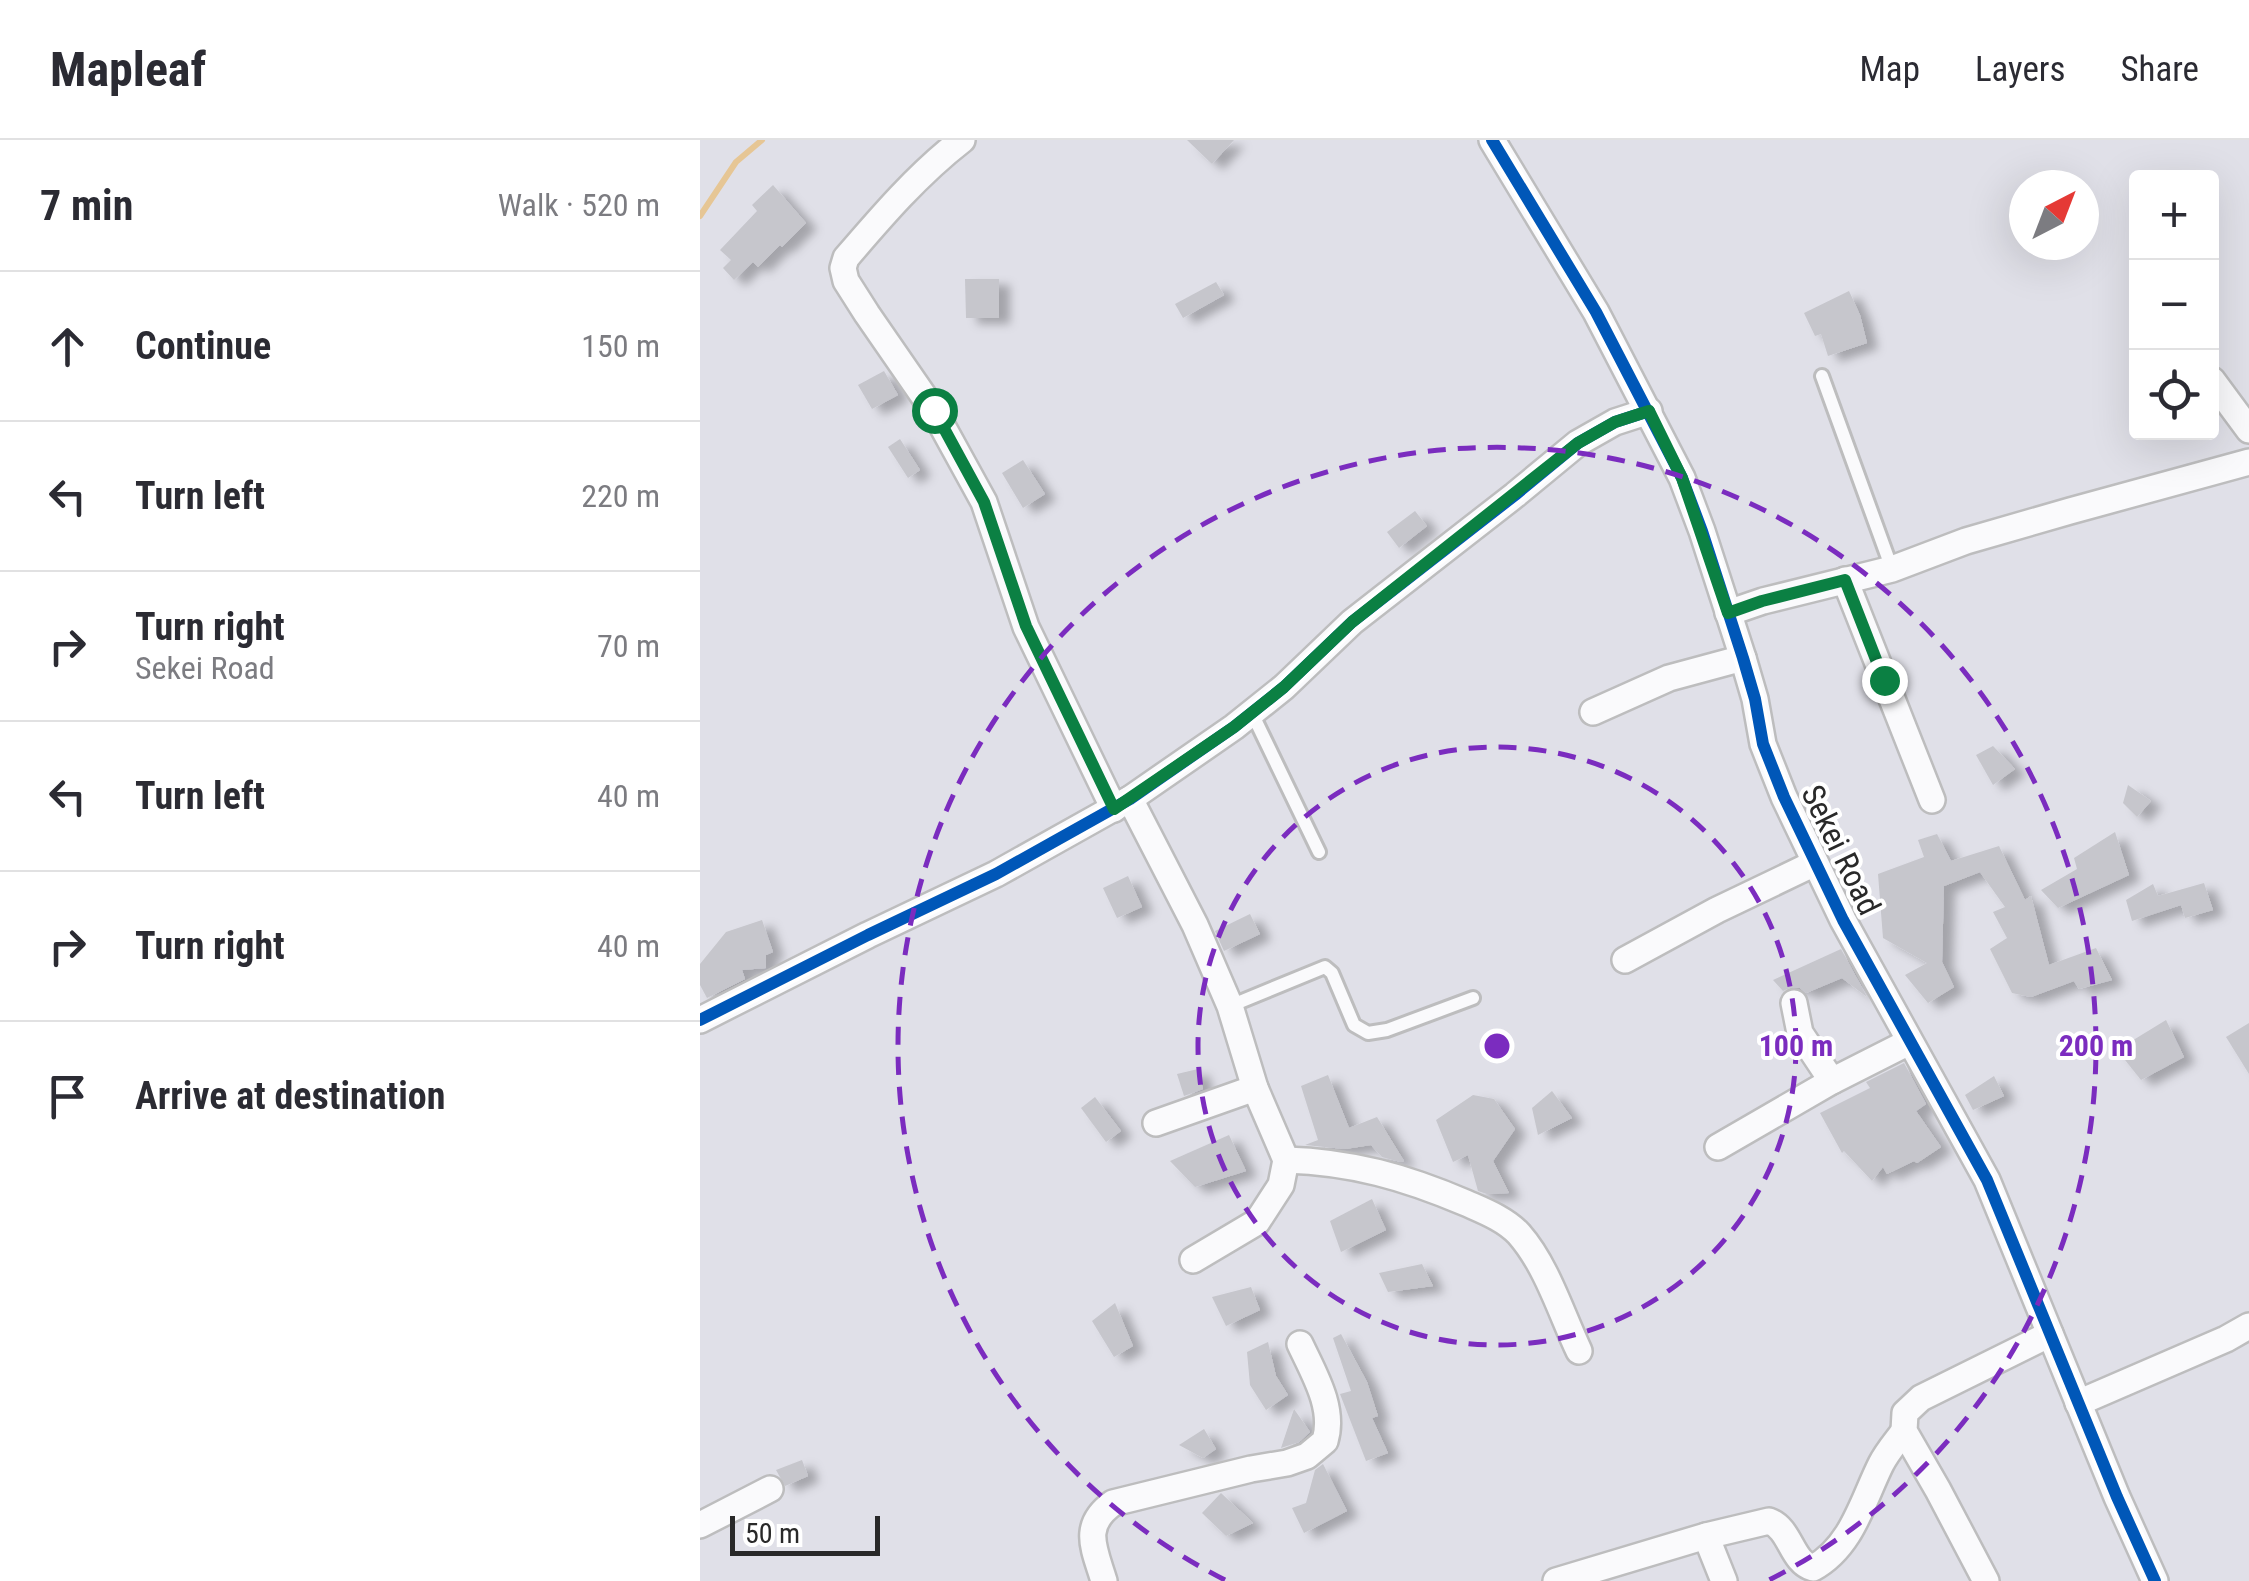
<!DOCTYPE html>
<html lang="en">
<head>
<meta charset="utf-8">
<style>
  body { margin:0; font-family:"Roboto Condensed",sans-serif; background:#f2f2f3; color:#2b2b33 }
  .controls { position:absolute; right:30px; top:30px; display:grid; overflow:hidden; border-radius:10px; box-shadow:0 10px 40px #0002 }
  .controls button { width:90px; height:90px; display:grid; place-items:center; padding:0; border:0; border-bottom:2px solid #e1e1e2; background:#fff; color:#2b2b33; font:50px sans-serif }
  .compass { position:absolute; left:1309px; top:30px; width:90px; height:90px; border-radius:50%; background:#fff; box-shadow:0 10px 40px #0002; rotate:42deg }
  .scale { position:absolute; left:30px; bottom:25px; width:150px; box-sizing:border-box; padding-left:10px; border:5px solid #292929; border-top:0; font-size:28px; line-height:35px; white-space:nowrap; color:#292929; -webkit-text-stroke:8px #fff; paint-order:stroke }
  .stop { position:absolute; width:30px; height:30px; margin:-22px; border:8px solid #0b8043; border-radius:50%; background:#fff }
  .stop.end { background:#0b8043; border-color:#fff; box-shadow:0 2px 10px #0008 }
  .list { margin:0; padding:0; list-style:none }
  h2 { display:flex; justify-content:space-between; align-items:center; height:130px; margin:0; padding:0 40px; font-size:42px }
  h2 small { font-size:32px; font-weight:400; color:#7c7c81 }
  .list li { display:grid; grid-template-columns:65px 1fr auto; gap:30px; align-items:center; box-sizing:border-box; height:150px; padding:0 40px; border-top:2px solid #e1e1e2 }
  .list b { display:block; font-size:38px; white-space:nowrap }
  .list p { margin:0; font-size:32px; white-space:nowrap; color:#7c7c81 }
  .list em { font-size:32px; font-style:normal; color:#7c7c81 }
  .icon { flex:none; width:55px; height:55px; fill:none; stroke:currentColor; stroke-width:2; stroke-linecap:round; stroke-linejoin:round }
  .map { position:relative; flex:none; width:1549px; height:1441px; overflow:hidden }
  header { display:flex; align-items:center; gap:60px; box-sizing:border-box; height:140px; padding:0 50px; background:#fff; border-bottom:2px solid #e1e1e2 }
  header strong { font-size:48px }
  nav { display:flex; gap:55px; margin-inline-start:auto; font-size:35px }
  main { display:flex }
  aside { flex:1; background:#fff }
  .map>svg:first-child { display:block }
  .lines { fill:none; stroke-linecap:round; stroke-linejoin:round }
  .stream { stroke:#e6c695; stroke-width:6 }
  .building { fill:#c6c6cc; filter:url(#shadow) }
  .lane-casing { stroke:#bdbdbe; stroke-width:18 }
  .street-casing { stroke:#bdbdbe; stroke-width:30 }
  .lane { stroke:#fafafc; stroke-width:12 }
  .street { stroke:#fafafc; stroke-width:25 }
  .cycleway-casing { stroke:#fff; stroke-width:19 }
  .cycleway { stroke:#0057b8; stroke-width:12 }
  .route { stroke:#0b8043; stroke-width:12 }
  .ring { fill:none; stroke:#7b2cbf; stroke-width:5; stroke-dasharray:18 12 }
  .labels { text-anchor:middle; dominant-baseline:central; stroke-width:8; stroke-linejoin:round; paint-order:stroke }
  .street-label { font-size:32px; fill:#292929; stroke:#fff }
  .centre { fill:#7b2cbf; stroke:#fff; stroke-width:5 }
  .ring-label { font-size:30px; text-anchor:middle; font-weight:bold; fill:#7b2cbf; stroke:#fff; stroke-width:8; stroke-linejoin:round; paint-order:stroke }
</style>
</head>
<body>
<header>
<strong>Mapleaf</strong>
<nav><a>Map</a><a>Layers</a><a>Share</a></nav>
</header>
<main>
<aside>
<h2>7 min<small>Walk · 520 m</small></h2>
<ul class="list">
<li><svg class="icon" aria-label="ahead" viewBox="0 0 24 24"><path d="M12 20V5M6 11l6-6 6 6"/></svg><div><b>Continue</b></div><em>150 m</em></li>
<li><svg class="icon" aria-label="left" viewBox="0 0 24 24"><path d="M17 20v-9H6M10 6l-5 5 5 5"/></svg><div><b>Turn left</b></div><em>220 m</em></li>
<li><svg class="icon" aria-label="right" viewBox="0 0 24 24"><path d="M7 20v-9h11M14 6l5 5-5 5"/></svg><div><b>Turn right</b><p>Sekei Road</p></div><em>70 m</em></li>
<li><svg class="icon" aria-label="left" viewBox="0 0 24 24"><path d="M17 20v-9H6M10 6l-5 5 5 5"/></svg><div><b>Turn left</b></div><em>40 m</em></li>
<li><svg class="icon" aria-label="right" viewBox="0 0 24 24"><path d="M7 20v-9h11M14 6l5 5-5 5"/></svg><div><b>Turn right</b></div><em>40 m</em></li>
<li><svg class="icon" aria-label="arrive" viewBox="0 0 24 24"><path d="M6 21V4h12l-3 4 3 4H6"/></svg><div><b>Arrive at destination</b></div></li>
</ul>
</aside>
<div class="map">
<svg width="1549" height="1441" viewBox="0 0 1549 1441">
  <defs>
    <filter id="shadow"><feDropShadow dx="11" dy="6" stdDeviation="5" flood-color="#0004"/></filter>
  </defs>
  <rect width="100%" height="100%" fill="#e0e0e8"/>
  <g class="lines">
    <polyline class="stream" points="0,76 36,22 62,0"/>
  </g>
  <g class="building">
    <polygon points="487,0 534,0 512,24"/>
    <polygon points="73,45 106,83 82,107 80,105 58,127 53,122 34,140 23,128 31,120 20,110 57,71 52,65"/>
    <polygon points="265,139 299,139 299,178 266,178"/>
    <polygon points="516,142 524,155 483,178 475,164"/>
    <polygon points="1149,151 1160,175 1167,203 1128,216 1121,194 1115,196 1104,173"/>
    <polygon points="184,231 198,255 172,269 158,245"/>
    <polygon points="200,299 220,330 208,338 188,307"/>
    <polygon points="323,320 345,354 323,368 302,333"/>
    <polygon points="715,371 727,386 699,408 687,392"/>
    <polygon points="1293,606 1315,629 1293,645 1276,615"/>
    <polygon points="1428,645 1451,661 1437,677 1423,663"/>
    <polygon points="1415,692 1429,735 1358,768 1341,750 1377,729 1374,718"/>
    <polygon points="1237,694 1251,721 1299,706 1325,760 1331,756 1349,825 1396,808 1412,840 1379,849 1374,841 1331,857 1312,853 1290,809 1307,798 1293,772 1305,767 1280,732 1244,746 1242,822 1254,847 1228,863 1205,835 1227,823 1183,798 1178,734 1224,717 1218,700"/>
    <polygon points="428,736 442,767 417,778 403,748"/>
    <polygon points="1504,743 1513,770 1485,778 1481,765 1432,781 1426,760 1453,744 1458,756"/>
    <polygon points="550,774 560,794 524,811 515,791"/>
    <polygon points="62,780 73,812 66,815 66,828 42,830 45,839 7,858 0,845 0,824 26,792"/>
    <polygon points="1141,809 1167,857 1142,838 1106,853 1100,848 1092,847 1083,851 1073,840"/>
    <polygon points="1466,880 1484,917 1441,940 1417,910"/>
    <polygon points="1549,883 1549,934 1526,897"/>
    <polygon points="1204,923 1226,964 1216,971 1241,1007 1217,1023 1214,1021 1187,1034 1183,1027 1172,1041 1144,1011 1142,1013 1120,973 1170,948 1166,942"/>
    <polygon points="498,929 503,949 484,956 477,934"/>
    <polygon points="628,935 649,988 677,977 704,1021 701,1022 682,1017 671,1005 645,1009 605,1005 618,1000 601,946"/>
    <polygon points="1294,936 1304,956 1273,970 1265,955"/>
    <polygon points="852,951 872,978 838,995 832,968"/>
    <polygon points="773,955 794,959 815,989 793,1021 809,1053 787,1054 778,1051 768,1015 753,1022 736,980"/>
    <polygon points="395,957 421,991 406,1002 381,968"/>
    <polygon points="529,995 546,1031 495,1047 470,1021"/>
    <polygon points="672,1059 686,1090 641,1112 630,1081"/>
    <polygon points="722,1124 733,1146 688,1152 679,1133"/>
    <polygon points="551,1147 560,1170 526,1186 512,1157"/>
    <polygon points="415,1163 433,1206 414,1217 392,1181"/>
    <polygon points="641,1194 667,1242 678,1276 672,1278 688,1313 666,1321 640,1254 651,1251 633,1198"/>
    <polygon points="568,1202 576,1236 588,1255 566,1270 550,1245 547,1212"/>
    <polygon points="594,1269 610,1292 599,1302 581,1308"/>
    <polygon points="504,1289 516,1309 503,1318 479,1305"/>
    <polygon points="102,1320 108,1336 85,1346 76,1330"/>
    <polygon points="623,1324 647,1371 604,1393 592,1368 606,1363 615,1330"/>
    <polygon points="521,1353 553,1383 526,1396 502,1373"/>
  </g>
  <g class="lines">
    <defs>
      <g id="lane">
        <polyline points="1122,236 1192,429"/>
        <polyline points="552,573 619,712"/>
        <polyline points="530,866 625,827 632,833 654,885 668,893 687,890 773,858"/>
      </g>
      <g id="street">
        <path d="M262,0C218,34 182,76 146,118L143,128L146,141L167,174L234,271L284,362L326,487L414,669"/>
        <polyline points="792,0 896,172 982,338 1002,391 1043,518 1055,559 1063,604 1084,657 1143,780 1287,1040 1417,1357 1455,1441"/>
        <polyline points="1512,240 1549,290"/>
        <polyline points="1145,440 1232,660"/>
        <polyline points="1028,473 1063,461 1192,429 1266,401 1370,371 1549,322"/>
        <polyline points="893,572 969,538 1043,518"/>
        <polyline points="430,659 495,785 530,866 555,948 586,1020 581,1045 557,1082 493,1120"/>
        <polyline points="925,820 1017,770 1115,723"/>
        <polyline points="1094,863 1100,893 1132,941"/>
        <polyline points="0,880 168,795 296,734 430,659 534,587 584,547 652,482 815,355 878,303 915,282 949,271"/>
        <polyline points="456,983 555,948"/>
        <polyline points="1018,1007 1132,941 1209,902"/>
        <path d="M586,1020C652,1022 705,1037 766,1063C784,1071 805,1079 819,1094C847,1126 861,1173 879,1211"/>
        <polyline points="1378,1263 1526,1199 1549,1186"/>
        <polyline points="0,1385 70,1349"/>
        <polyline points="1006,1396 1024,1441"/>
        <path d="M404,1441C394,1408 381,1386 413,1363L551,1329L587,1323L607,1316L625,1301C635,1268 614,1234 600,1204"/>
        <path d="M856,1441L1006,1396L1069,1381C1091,1389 1091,1422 1113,1428C1152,1407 1163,1360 1181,1324C1187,1312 1196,1302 1204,1291"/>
        <polyline points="1286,1441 1238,1350 1204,1291 1205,1273 1221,1258 1350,1194"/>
      </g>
    </defs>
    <use href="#lane" class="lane-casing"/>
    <use href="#street" class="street-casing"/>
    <use href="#lane" class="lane"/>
    <use href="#street" class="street"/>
    <defs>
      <g id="cycleway">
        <polyline points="792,0 896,172 982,338 1002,391 1043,518 1055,559 1063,604 1084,657 1143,780 1287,1040 1417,1357 1455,1441"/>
        <polyline points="0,880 168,795 296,734 430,659 534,587 584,547 652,482 815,355 878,303 915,282 949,271"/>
      </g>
    </defs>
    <use href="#cycleway" class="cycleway-casing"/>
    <use href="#cycleway" class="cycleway"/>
  </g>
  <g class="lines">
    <polyline class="route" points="234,270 284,362 326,486 414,669 534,587 584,547 652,482 878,303 915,282 949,271 982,338 1028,473 1062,461 1145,440 1184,540"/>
  </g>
  <g class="ring">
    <circle cx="797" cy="906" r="299"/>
    <path d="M525 1440A599 599 0 1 1 1069 1440"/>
  </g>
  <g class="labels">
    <g class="street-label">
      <text transform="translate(1141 710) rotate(64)">Sekei Road</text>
    </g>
  </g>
  <circle cx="797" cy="906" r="15" class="centre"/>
  <g class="ring-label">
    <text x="1096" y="916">100 m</text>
    <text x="1396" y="916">200 m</text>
  </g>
</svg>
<div class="controls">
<button>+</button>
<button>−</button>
<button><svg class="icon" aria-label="locate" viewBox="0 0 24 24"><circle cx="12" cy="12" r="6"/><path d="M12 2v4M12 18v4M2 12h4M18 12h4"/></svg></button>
</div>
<svg class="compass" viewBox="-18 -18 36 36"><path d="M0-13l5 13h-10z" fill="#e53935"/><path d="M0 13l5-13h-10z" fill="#7c7c81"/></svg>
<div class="scale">50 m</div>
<div class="stop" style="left:234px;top:270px"></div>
<div class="stop end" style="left:1184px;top:540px"></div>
</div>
</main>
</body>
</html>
